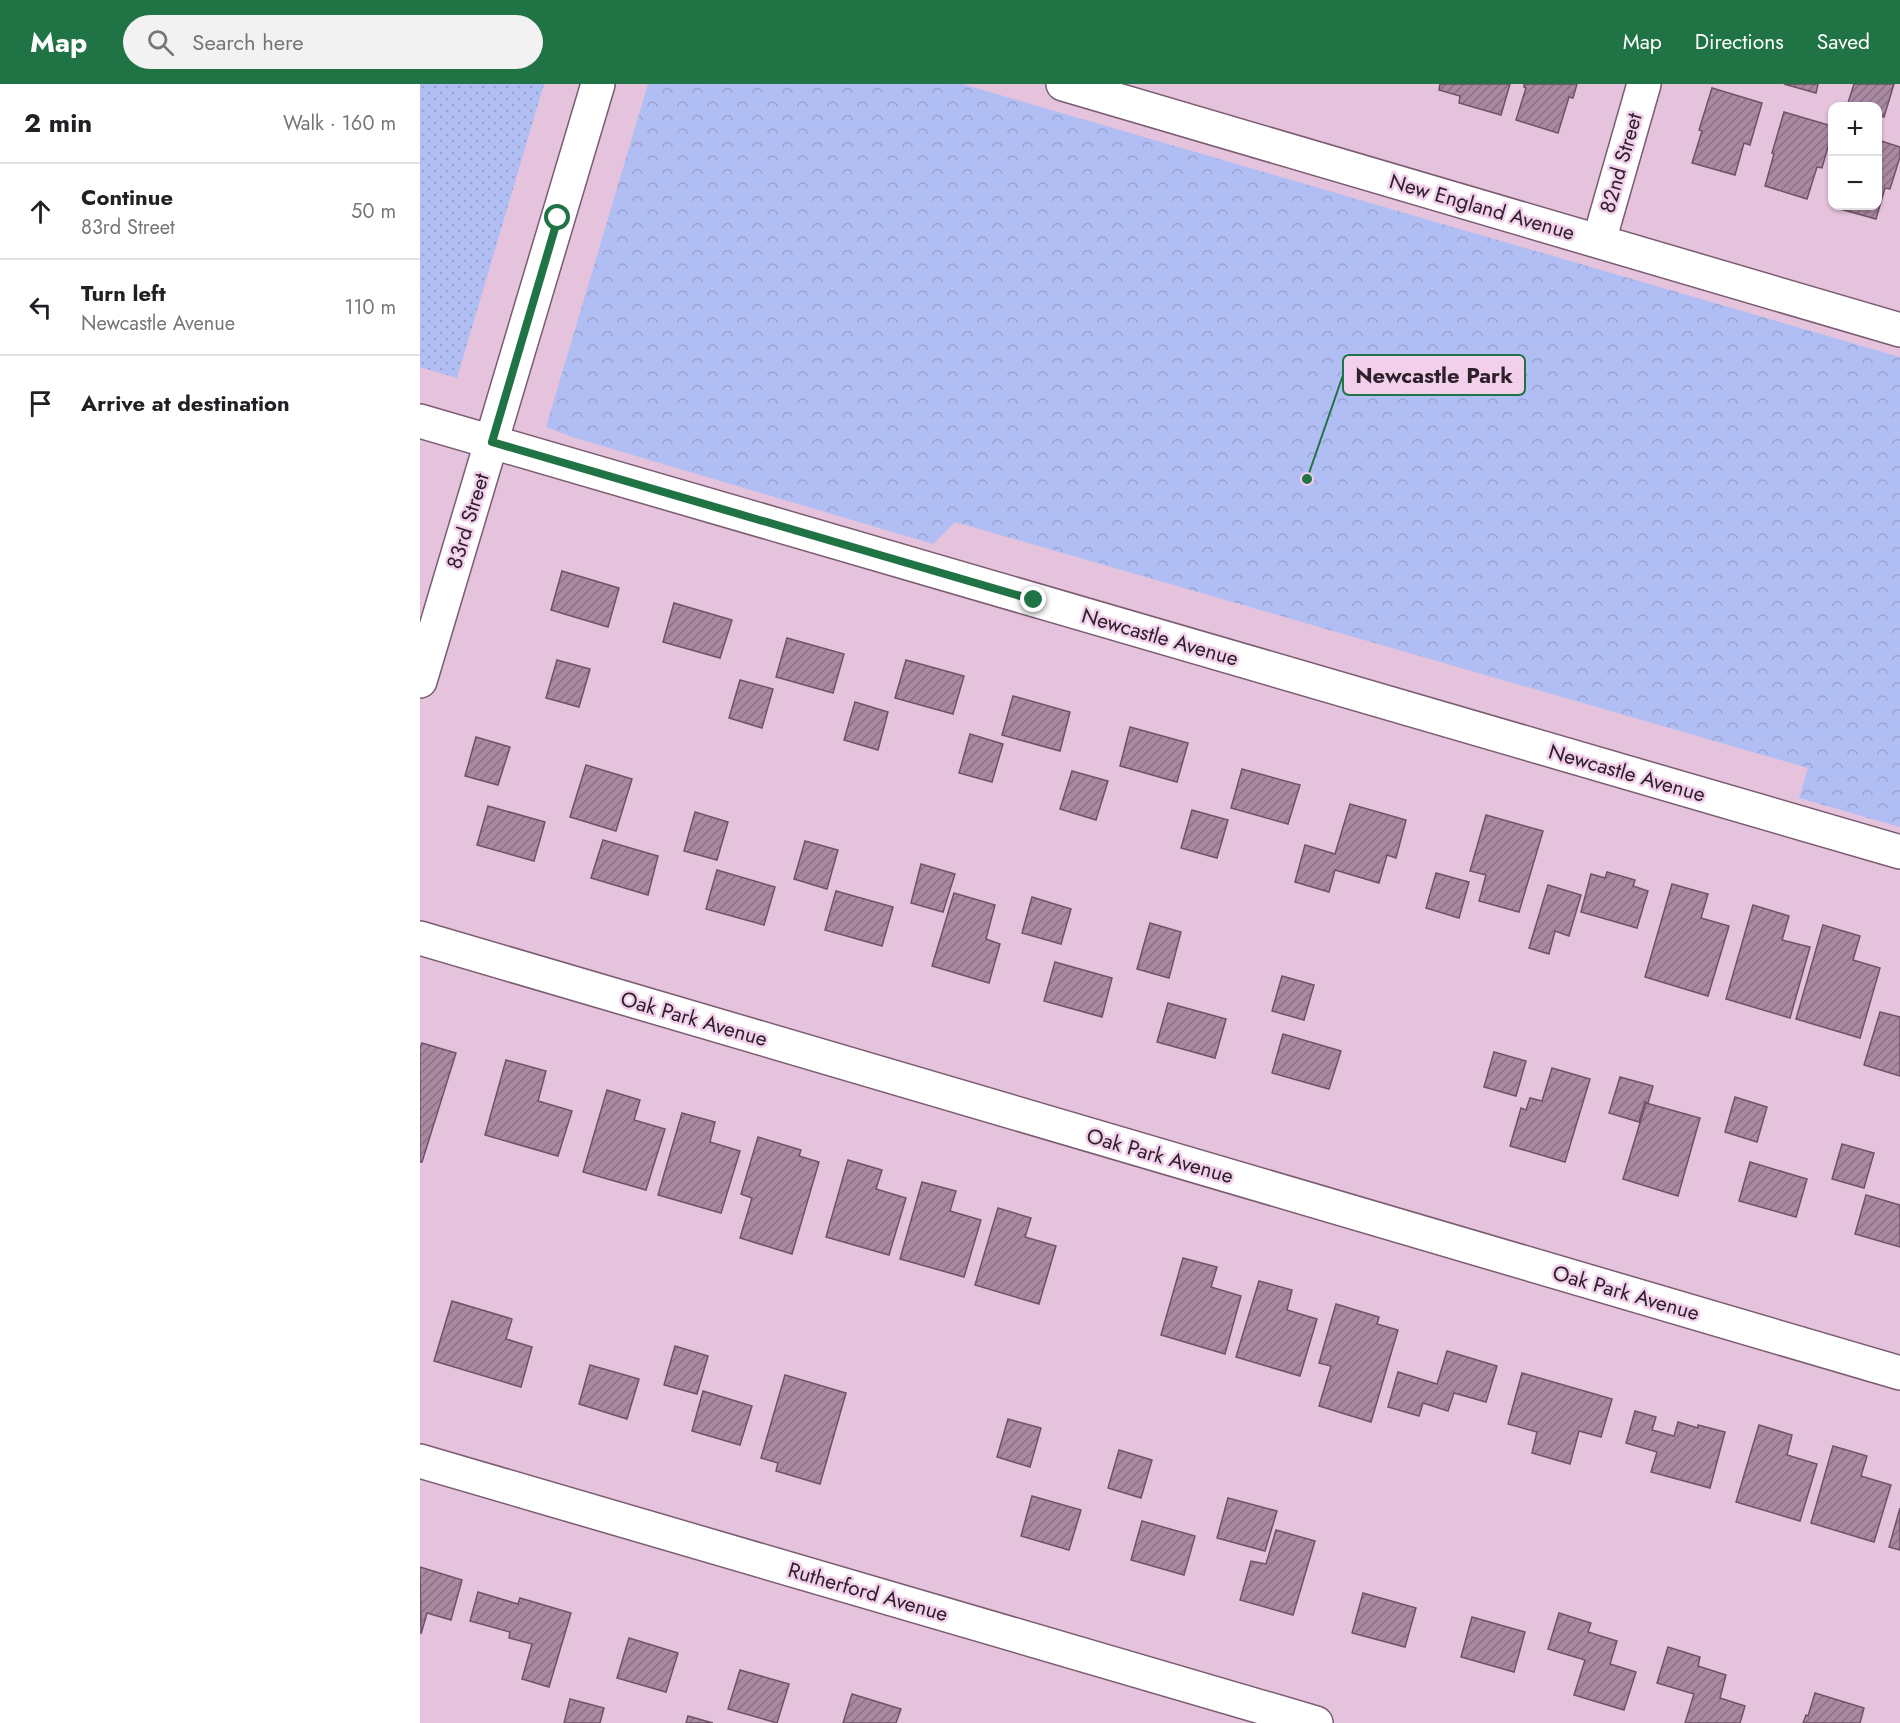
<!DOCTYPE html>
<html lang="en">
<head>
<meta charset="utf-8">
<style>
  body { margin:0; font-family:Jost,sans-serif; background:#f2f2f2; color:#202124 }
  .controls { position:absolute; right:18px; top:18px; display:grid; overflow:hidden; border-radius:12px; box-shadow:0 2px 4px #0004 }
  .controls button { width:54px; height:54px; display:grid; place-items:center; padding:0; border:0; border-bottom:2px solid #e0e0e0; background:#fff; color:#202124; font:30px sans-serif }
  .stop { position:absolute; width:18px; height:18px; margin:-14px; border:4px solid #207344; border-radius:50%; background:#fff }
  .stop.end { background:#207344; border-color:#fff; box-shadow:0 2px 6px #0008 }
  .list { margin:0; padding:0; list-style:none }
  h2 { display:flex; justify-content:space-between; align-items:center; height:78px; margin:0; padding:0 24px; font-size:26px }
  h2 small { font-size:20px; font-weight:400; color:#757577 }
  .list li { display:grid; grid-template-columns:39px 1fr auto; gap:18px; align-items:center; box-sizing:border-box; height:96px; padding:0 24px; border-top:2px solid #e0e0e0 }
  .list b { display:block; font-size:22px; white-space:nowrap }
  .list p { margin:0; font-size:20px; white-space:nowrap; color:#757577 }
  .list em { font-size:20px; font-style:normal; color:#757577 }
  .icon { flex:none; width:33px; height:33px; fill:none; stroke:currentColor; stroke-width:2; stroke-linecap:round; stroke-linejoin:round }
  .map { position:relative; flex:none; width:1480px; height:1639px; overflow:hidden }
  header { display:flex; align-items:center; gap:36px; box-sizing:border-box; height:84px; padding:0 30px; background:#207344; color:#fff }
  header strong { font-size:28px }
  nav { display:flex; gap:33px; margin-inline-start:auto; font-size:21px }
  .search { width:420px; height:54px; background:#f2f2f2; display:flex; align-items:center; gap:15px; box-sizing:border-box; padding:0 21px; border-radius:33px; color:#757577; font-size:22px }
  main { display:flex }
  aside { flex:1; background:#fff }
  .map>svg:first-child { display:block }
  .grass { fill:url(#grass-dots) }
  .park { fill:url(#park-crowns) }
  .building { fill:url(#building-hatch); stroke:#6f5168; stroke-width:1.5 }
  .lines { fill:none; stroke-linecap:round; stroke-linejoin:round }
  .street-casing { stroke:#795b72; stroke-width:36 }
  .street { stroke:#fff; stroke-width:33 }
  .route { stroke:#207344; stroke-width:8 }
  .labels { text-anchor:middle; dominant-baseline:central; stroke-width:5; stroke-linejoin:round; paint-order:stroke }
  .street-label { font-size:21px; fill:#2e212b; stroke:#f2cfea }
  .leader { fill:none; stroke:#207344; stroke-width:2 }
  .callout-dot { fill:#207344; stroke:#f2cfea; stroke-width:2 }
  .callout { fill:#f2cfea; stroke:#207344; stroke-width:2 }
  .callout-label { font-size:22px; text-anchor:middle; font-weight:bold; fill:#2e212b }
</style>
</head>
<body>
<header>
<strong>Map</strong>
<div class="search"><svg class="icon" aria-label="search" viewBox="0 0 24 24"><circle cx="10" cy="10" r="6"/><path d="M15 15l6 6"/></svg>Search here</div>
<nav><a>Map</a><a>Directions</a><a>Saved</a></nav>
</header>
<main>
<aside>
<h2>2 min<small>Walk · 160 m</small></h2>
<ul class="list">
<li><svg class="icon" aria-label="ahead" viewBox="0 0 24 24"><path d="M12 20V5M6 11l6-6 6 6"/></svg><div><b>Continue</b><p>83rd Street</p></div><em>50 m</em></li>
<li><svg class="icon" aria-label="left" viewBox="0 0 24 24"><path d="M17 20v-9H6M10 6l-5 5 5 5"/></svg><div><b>Turn left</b><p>Newcastle Avenue</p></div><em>110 m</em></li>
<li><svg class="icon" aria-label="arrive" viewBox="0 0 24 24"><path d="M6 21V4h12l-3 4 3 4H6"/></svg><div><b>Arrive at destination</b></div></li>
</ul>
</aside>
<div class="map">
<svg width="1480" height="1639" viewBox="0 0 1480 1639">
  <defs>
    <pattern id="grass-dots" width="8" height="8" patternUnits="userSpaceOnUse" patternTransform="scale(1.5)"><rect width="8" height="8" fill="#b1bef4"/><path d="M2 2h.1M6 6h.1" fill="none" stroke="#99a3d1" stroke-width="1.8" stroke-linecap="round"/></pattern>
    <pattern id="park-crowns" width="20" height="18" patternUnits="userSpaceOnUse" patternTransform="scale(1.5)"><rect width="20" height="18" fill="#b1bef4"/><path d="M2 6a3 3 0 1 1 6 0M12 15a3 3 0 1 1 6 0" fill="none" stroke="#99a3d1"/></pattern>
    <pattern id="building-hatch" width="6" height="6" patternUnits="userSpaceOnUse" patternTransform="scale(1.5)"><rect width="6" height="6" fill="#a989a2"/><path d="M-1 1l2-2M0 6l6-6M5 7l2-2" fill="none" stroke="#8a7084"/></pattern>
  </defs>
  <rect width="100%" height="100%" fill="#e5c3dd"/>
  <polygon class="grass" points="0,0 124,0 37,294 0,283"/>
  <polygon class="park" points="228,0 542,0 1480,273 1480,743 1379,714 1388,684 535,438 513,460 152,353 126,343"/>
  <g class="building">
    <polygon points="1020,0 1090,0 1081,31 1039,19 1040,12 1019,6"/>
    <polygon points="1104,0 1157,0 1153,14 1149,13 1138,49 1096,36 1106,4 1104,3"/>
    <polygon points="1364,0 1398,0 1396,9"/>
    <polygon points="1434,0 1474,0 1464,33 1458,31 1458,22 1427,22"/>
    <polygon points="1292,4 1342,19 1330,61 1324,59 1315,91 1272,79 1282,47 1279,46"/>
    <polygon points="1364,28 1412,42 1412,49 1402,84 1397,83 1387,115 1345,102 1354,70 1352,69"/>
    <polygon points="1458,56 1480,63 1480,73 1470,105 1465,104 1456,135 1413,123 1458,122"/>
    <polygon points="142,487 199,504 188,543 131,526"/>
    <polygon points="254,519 312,536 300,574 243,558"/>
    <polygon points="367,554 424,570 413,609 356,593"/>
    <polygon points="137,576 170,585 159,623 126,614"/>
    <polygon points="486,576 544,592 533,630 475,614"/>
    <polygon points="320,596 353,605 342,644 309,634"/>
    <polygon points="593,612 650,628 640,667 582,651"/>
    <polygon points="435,618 468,628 458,666 424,656"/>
    <polygon points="710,643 768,659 757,698 700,682"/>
    <polygon points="550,650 583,660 572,698 539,689"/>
    <polygon points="56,653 90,663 78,701 45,692"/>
    <polygon points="166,681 212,695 196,747 150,733"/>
    <polygon points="822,685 880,701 868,740 811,724"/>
    <polygon points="652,687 688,697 676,736 640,725"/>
    <polygon points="930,720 986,736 976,774 967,771 959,799 915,786 909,808 875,798 885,761 915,770"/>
    <polygon points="68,722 125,738 114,777 57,761"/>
    <polygon points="772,726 808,736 797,774 761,764"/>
    <polygon points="275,728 308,738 297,776 264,767"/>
    <polygon points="1066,731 1123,747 1099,828 1059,817 1066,791 1050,787"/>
    <polygon points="183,756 238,772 228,811 171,794"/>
    <polygon points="385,757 418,766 407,805 374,795"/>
    <polygon points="501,780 535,790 523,828 491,819"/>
    <polygon points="297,786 355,803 344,841 286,825"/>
    <polygon points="1187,788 1215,796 1213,802 1228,807 1217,844 1161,828 1171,790 1185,794"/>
    <polygon points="1016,789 1049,798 1039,834 1006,824"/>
    <polygon points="1252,800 1288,810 1281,834 1309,842 1288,912 1225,893"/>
    <polygon points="1128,801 1161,811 1149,852 1135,847 1129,870 1109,864"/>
    <polygon points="416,807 473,823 462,862 405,846"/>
    <polygon points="534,809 575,821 566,855 580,860 569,899 512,882"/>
    <polygon points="612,813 651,825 641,860 602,849"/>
    <polygon points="1333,821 1369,832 1362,856 1390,863 1370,934 1306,915"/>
    <polygon points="730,839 761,848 749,894 717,885"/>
    <polygon points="1403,841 1440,852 1433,876 1460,884 1440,954 1376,935"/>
    <polygon points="635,878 692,894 682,933 624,917"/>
    <polygon points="862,892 894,901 884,936 852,927"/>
    <polygon points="748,919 806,935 795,974 737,958"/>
    <polygon points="1460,928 1480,933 1480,992 1444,981"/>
    <polygon points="863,950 921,967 909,1005 852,989"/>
    <polygon points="2,959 36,969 2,1078 0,1078 0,964"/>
    <polygon points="1074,968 1106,977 1096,1012 1064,1003"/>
    <polygon points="86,976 126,987 118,1017 152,1027 138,1072 65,1051"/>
    <polygon points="1132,984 1170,995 1145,1078 1090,1062 1101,1024 1106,1026 1110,1014 1122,1017"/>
    <polygon points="1200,993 1233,1002 1228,1019 1225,1018 1219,1038 1189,1029"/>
    <polygon points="187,1006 220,1016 214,1036 245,1045 226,1106 163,1088"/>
    <polygon points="1315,1013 1347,1023 1337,1058 1305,1048"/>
    <polygon points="1226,1019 1280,1034 1258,1112 1203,1095"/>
    <polygon points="262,1029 295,1038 290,1058 320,1067 301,1129 238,1111"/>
    <polygon points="338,1053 381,1066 379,1072 399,1078 372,1170 320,1154 332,1114 321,1110"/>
    <polygon points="1422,1060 1454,1069 1444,1104 1412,1095"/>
    <polygon points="428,1076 462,1086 456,1105 486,1114 469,1171 406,1153"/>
    <polygon points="1330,1078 1387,1095 1376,1133 1319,1117"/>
    <polygon points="502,1098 536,1107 530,1127 561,1136 544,1193 480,1175"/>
    <polygon points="1446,1111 1480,1121 1480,1163 1435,1150"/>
    <polygon points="578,1124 611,1134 605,1153 636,1162 619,1220 555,1201"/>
    <polygon points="763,1174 797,1183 791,1203 821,1212 805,1270 741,1251"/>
    <polygon points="839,1197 872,1206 867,1226 897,1235 880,1292 816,1273"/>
    <polygon points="32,1217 92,1235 86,1255 112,1263 101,1303 14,1277"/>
    <polygon points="916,1220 959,1233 957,1240 978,1246 951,1338 899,1322 911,1282 899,1279"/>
    <polygon points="255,1262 288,1272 277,1310 244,1301"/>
    <polygon points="1027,1267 1077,1282 1066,1318 1034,1309 1028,1327 1003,1319 999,1332 968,1323 978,1288 1017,1300"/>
    <polygon points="170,1281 219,1295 207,1335 159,1320"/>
    <polygon points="1102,1289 1192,1315 1181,1353 1159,1347 1150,1380 1112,1369 1117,1348 1088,1340"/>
    <polygon points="365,1291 426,1309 400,1400 356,1387 358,1379 341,1374"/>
    <polygon points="283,1307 332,1322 320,1361 272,1347"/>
    <polygon points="1215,1327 1236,1333 1232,1346 1254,1352 1258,1338 1278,1344 1278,1341 1305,1348 1290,1404 1231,1388 1237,1368 1206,1359"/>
    <polygon points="588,1335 621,1344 610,1383 577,1373"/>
    <polygon points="1339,1341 1372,1351 1367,1371 1397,1380 1380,1437 1316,1418"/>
    <polygon points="1413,1362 1447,1372 1441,1392 1471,1401 1454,1458 1391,1439"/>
    <polygon points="699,1366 732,1376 721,1414 688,1404"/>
    <polygon points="612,1412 661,1426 649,1466 601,1452"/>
    <polygon points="808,1414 857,1427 845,1467 797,1454"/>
    <polygon points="1480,1424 1480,1466 1469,1463"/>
    <polygon points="722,1437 775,1452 764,1491 711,1476"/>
    <polygon points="856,1446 895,1457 873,1531 820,1516 831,1477 846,1480"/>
    <polygon points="0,1483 42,1496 31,1536 7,1529 1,1550"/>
    <polygon points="58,1508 98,1520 100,1514 151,1529 129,1603 102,1595 112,1560 89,1554 90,1548 50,1537"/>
    <polygon points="943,1509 996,1524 985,1563 932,1549"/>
    <polygon points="1139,1529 1171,1539 1168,1548 1197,1557 1190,1580 1216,1588 1204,1626 1154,1611 1165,1576 1128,1565"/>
    <polygon points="1052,1533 1105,1548 1094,1588 1041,1573"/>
    <polygon points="209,1554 258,1569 246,1608 197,1594"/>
    <polygon points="1248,1563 1280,1573 1278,1582 1306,1591 1300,1614 1325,1622 1320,1639 1265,1639 1274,1610 1237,1599"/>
    <polygon points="320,1586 369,1600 357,1639 308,1625"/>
    <polygon points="1395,1609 1444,1624 1440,1639 1383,1639 1386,1631 1388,1632"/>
    <polygon points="432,1610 481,1625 476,1639 423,1639"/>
    <polygon points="150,1615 184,1624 180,1639 144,1639"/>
    <polygon points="268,1632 293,1639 266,1639"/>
  </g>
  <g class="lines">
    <defs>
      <g id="street">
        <polyline points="643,0 1480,246"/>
        <polyline points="1179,157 1224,0"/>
        <polyline points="0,337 1480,768"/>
        <polyline points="0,597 178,0"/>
        <polyline points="0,854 1480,1289"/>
        <polyline points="0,1377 896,1639"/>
      </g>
    </defs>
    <use href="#street" class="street-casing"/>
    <use href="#street" class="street"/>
  </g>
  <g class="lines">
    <polyline class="route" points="138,134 72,358 614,516"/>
  </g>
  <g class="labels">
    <g class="street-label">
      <text transform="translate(1201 79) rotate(-74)">82nd Street</text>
      <text transform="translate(1062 123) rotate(16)">New England Avenue</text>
      <text transform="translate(48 437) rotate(-73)">83rd Street</text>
      <text transform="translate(740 553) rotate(16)">Newcastle Avenue</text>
      <text transform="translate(1207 689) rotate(16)">Newcastle Avenue</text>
      <text transform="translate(274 935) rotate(16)">Oak Park Avenue</text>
      <text transform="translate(740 1072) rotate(16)">Oak Park Avenue</text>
      <text transform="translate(1206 1209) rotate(16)">Oak Park Avenue</text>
      <text transform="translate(448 1508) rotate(16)">Rutherford Avenue</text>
    </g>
  </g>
  <path class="leader" d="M887 395L923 291"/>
  <circle class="callout-dot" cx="887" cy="395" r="6"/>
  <rect class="callout" x="923" y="271" width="182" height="40" rx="6"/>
  <g class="callout-label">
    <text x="1014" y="299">Newcastle Park</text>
  </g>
</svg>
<div class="controls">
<button>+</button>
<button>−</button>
</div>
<div class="stop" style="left:138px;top:134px"></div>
<div class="stop end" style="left:614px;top:516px"></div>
</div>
</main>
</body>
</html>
